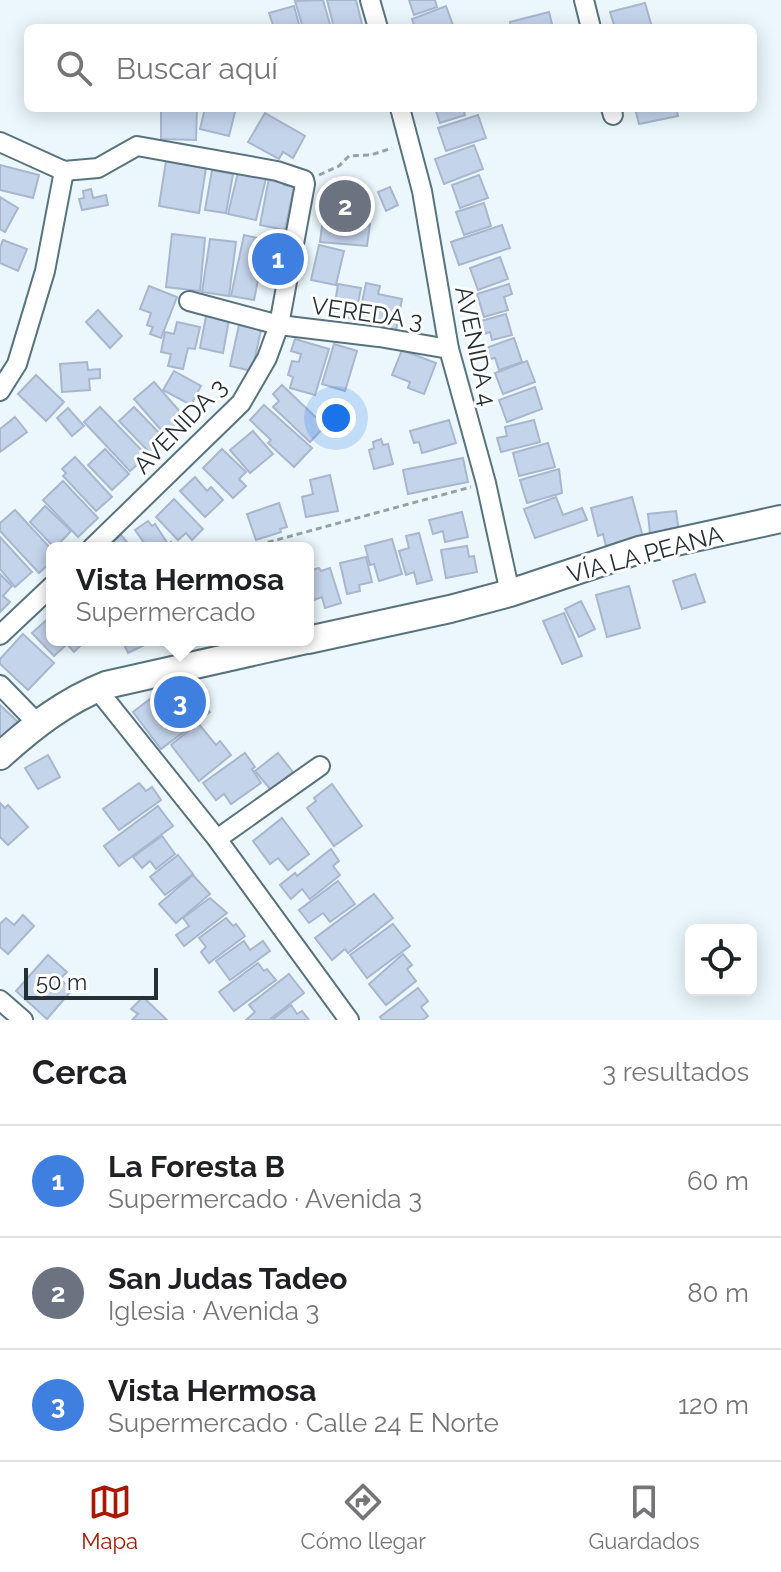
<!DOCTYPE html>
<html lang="es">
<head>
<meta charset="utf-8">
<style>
  body { margin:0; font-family:Raleway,sans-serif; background:#f6f6f6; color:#202124 }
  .controls { position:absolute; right:24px; bottom:24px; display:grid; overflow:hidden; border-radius:12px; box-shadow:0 4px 20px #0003 }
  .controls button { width:72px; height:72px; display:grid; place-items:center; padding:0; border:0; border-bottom:2px solid #e0e0e0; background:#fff; color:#202124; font:40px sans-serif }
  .scale { position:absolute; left:24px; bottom:20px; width:134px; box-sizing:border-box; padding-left:8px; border:4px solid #243034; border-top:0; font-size:22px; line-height:28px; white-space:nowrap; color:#243034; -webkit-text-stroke:6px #fff; paint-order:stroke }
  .you { position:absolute; left:336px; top:418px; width:28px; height:28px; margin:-20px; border:6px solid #fff; border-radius:50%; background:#1a73e8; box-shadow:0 0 0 12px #1a73e833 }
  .badge { display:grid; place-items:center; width:52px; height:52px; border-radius:50%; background:#a81800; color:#fff; font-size:26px; font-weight:700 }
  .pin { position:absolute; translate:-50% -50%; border:4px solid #fff; box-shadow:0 2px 8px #0006 }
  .popup { position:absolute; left:46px; top:542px; width:268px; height:104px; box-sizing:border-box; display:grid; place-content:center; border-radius:12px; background:#fff; filter:drop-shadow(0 2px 6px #0005); font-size:26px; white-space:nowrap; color:#757577 }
  .popup b { font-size:30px; color:#202124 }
  .popup::after { content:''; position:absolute; left:50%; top:100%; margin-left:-16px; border:16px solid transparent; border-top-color:#fff }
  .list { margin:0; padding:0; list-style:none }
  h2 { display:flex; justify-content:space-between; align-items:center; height:104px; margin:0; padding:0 32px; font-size:34px }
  h2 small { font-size:26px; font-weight:400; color:#757577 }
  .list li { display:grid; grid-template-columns:52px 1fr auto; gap:24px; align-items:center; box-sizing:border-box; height:112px; padding:0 32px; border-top:2px solid #e0e0e0 }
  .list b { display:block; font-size:30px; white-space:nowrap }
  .list p { margin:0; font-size:26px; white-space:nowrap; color:#757577 }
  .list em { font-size:26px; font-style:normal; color:#757577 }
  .icon { flex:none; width:44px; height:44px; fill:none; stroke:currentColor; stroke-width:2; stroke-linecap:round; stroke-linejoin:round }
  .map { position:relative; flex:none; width:781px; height:1020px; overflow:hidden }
  .search { position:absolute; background:#fff; box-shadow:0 4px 20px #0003; left:24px; right:24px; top:24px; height:88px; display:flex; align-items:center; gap:20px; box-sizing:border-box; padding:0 28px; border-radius:12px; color:#757577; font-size:30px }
  .sheet { height:440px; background:#fff }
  nav { display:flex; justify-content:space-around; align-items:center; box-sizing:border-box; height:112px; border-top:2px solid #e0e0e0; background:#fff; font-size:22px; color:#757577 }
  nav a { display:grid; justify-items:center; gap:4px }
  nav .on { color:#a81800 }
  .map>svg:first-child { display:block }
  .building { fill:#c4d4eb; stroke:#a8b7ce; stroke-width:2 }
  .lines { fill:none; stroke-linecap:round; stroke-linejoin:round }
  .street-casing { stroke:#58737e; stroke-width:22 }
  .secondary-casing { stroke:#58737e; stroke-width:30 }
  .path { stroke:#95a1a6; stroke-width:3; stroke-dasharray:6 4; stroke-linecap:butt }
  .street { stroke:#fff; stroke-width:18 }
  .secondary { stroke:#fff; stroke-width:26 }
  .labels { text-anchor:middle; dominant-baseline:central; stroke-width:6; stroke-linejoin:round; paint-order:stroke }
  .street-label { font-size:24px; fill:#243034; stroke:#fff }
</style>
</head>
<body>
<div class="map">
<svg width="781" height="1020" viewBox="0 0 781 1020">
  <rect width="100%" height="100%" fill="#ebf7fc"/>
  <g class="building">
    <polygon points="323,0 331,28 303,28 295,1"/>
    <polygon points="327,0 356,0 363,28 334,28"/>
    <polygon points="409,0 435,0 437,7 414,15"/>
    <polygon points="645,3 652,27 615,28 610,12"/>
    <polygon points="294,6 300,28 274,28 269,13"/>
    <polygon points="446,6 454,28 415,28 412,19"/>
    <polygon points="549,12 553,28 511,28 510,22"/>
    <polygon points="161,108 197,108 196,140 161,139"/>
    <polygon points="205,108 236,108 229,136 200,129"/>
    <polygon points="435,108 463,108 465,115 440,123"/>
    <polygon points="635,108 676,108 678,116 639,124"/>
    <polygon points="265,113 305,136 293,158 283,152 279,159 248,142"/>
    <polygon points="478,115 486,138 446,151 438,128"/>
    <polygon points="474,145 483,169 444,184 435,159"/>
    <polygon points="166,161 206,168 199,213 159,206"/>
    <polygon points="0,165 39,175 33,198 0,190"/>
    <polygon points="239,168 267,174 256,220 228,214"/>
    <polygon points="212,170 233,174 226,213 205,210"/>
    <polygon points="479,175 488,198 460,208 452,185"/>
    <polygon points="269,178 285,181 284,185 294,187 285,230 260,225"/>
    <polygon points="390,187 398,205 386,211 378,192"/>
    <polygon points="91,189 93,198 106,195 108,205 82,210 79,199 84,198 83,191"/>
    <polygon points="329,192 365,199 361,220 325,214"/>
    <polygon points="0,197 18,208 5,232 0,229"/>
    <polygon points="484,203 491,226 464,235 456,212"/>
    <polygon points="323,218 370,224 367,246 320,242"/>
    <polygon points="502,225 510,248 459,265 451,242"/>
    <polygon points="172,234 205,238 200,291 166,287"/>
    <polygon points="244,235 266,240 254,300 231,296"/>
    <polygon points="210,239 236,242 229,296 202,292"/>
    <polygon points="3,240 27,249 18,271 0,263 0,247"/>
    <polygon points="319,245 344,251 336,285 311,280"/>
    <polygon points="270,246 287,251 282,270 265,265"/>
    <polygon points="500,257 508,279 478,290 470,268"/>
    <polygon points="366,283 380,286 378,294 402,299 396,330 358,322"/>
    <polygon points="338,284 361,288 355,319 333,316"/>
    <polygon points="509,284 512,294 504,297 508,310 484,317 477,294"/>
    <polygon points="149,286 177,297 161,338 150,334 153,327 147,325 151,313 140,309"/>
    <polygon points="98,310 122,336 110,348 86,322"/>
    <polygon points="506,314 512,335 492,340 490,332 484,334 481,321"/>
    <polygon points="206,316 229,320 223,353 200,348"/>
    <polygon points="177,322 200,327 195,349 188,348 183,369 168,366 171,354 161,352 165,332 174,334"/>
    <polygon points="239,325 261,330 252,371 230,366"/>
    <polygon points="514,338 522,362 499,370 495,358 490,359 486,348"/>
    <polygon points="295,339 329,349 315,395 290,388 293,377 288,375 292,361 299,362 301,354 291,351"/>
    <polygon points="334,344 357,351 345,391 322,384"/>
    <polygon points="402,350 436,363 424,394 408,388 410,382 392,375"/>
    <polygon points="527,361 535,382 503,394 495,373"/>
    <polygon points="87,362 88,370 100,369 100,378 89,379 90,390 62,392 60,364"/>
    <polygon points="174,371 201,386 191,405 163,390"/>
    <polygon points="36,375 64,402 46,421 18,394"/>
    <polygon points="154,382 189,422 169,439 134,399"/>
    <polygon points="282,385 325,426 310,442 273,407 279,401 273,394"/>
    <polygon points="535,387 542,409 507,422 499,400"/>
    <polygon points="264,405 312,448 294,467 268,443 271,440 250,420"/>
    <polygon points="100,407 147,456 130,471 84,422"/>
    <polygon points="134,407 167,441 152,455 119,421"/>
    <polygon points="68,408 84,426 72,436 57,418"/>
    <polygon points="15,417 27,432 0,452 0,429"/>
    <polygon points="449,420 456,443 422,453 419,442 414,443 410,431"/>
    <polygon points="534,420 540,442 501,452 497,438 507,436 505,427"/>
    <polygon points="253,431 273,454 250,473 230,450"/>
    <polygon points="381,439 383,445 388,444 393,464 374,469 369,450 374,448 373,442"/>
    <polygon points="548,443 555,467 519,476 513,453"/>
    <polygon points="105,449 129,474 112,490 88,465"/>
    <polygon points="222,449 246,472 239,479 246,486 233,498 203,468"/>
    <polygon points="75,457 112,497 96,511 63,476 66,473 62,469"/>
    <polygon points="463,458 468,482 408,494 403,470"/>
    <polygon points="559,469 562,493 527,503 520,480"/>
    <polygon points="330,475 338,511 306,517 302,497 313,494 310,480"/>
    <polygon points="195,477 207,491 211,487 223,500 205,517 180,491"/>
    <polygon points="63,481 98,518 78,537 43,500"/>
    <polygon points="556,497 563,515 582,508 587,520 535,538 524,509"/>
    <polygon points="632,497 643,537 606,546 603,534 598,536 591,508"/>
    <polygon points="174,499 203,529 192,540 186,533 178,540 156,517"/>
    <polygon points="279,503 287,527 280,529 281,532 256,540 247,514"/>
    <polygon points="45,506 71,531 55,548 30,522"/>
    <polygon points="15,510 52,550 52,561 39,573 0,531 0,523"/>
    <polygon points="676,511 679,532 650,534 648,514"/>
    <polygon points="462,512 468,537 445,542 443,531 433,534 429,520"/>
    <polygon points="148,521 152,526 155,524 168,544 171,542 175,548 148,548 135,530"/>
    <polygon points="419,533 432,580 417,584 414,572 406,575 399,551 409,548 406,536"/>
    <polygon points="121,535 132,548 105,548"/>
    <polygon points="0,537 32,572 15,587 0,569"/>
    <polygon points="392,539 402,574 379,581 374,564 370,565 365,546"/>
    <polygon points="467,546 469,557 474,556 477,572 446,578 441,550"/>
    <polygon points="366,557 372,582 359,585 360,591 347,594 340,563"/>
    <polygon points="319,568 321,571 330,568 341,603 325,608 322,597 314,600 308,571"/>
    <polygon points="0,574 12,586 3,596 10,602 0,612"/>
    <polygon points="695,574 705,602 682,609 673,581"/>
    <polygon points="629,586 640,628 607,637 596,595"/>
    <polygon points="581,601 595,629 579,637 565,609"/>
    <polygon points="564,613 582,656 562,664 543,621"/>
    <polygon points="52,615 52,640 78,640 82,644 74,652 67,644 54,656 32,633"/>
    <polygon points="23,634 54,663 28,690 0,664 0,659"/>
    <polygon points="122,640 155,640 128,653"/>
    <polygon points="183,678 210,712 161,749 133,712 171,683 173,686"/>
    <polygon points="0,705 19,723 0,742"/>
    <polygon points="198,723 216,745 220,741 231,755 199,781 171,745"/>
    <polygon points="245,753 255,767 252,769 261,783 231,804 224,794 216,800 203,783"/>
    <polygon points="278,753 293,772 271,790 255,771"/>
    <polygon points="48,755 60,777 38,789 25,768"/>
    <polygon points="139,783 146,791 152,787 161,800 119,830 103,809"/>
    <polygon points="332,784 362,826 334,846 307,808 316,801 314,798"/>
    <polygon points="0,803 5,808 8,805 28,827 8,845 0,837"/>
    <polygon points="158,806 173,826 119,866 104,846"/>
    <polygon points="282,818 309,854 288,870 278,858 270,864 253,841"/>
    <polygon points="162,836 175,854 156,869 150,861 142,868 133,857"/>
    <polygon points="331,849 339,861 333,866 340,875 310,899 302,889 291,899 280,885 295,873 297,876"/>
    <polygon points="178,855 193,874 165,895 150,877"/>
    <polygon points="193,875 210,894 176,923 159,904"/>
    <polygon points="338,881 355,904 330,922 323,913 309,923 299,910"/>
    <polygon points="374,894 393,918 348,953 345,949 332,960 315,938"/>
    <polygon points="210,898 227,913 184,946 176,935 189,926 183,918"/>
    <polygon points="23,915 34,926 8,954 0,947 0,924 6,918 14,925"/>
    <polygon points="226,918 233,926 236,924 245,936 209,963 201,952 206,947 199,938"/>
    <polygon points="393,924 410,946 367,978 350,955"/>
    <polygon points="244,941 250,950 263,941 270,951 230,980 216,961"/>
    <polygon points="403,954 412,965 407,969 416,981 386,1005 369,984"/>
    <polygon points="48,955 67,972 60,979 72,990 47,1019 16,991"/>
    <polygon points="258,963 264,971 267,969 276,980 234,1011 219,992"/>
    <polygon points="289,974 304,993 269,1020 246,1020 255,1012 249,1005"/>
    <polygon points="418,988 428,1001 421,1007 428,1016 423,1020 382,1020 380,1017"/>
    <polygon points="143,997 167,1020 132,1020 138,1014 131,1009"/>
    <polygon points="291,1005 297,1014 302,1011 309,1020 272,1020"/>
  </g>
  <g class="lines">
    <defs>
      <g id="street">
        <polyline points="370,0 378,28"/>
        <polyline points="584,0 591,28"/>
        <polyline points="400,108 422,191 449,349 486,483 510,593"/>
        <polyline points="611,108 613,115"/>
        <polyline points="0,142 64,171 98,168 137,146 277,171 304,180 305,184 279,325 267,358 241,403 92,548"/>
        <polyline points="189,301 279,325 379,337 449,349"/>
        <polyline points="0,391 17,364 45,271 64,171"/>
        <polyline points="0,635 52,586"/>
        <polyline points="0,685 37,723"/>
        <polyline points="97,689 217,839 349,1020"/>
        <polyline points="217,839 320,766"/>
        <polyline points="0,1000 23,1020"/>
      </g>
      <g id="secondary">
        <polyline points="308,640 450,609 510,593 639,550 781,519"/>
        <path d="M0,756C32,727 65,701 106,685L306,640"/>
      </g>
    </defs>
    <use href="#street" class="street-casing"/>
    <use href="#secondary" class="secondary-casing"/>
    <g class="path">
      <polyline points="319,175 339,166 349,156 371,155 392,148"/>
      <polyline points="258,545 471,487"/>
    </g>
    <use href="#street" class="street"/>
    <use href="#secondary" class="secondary"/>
  </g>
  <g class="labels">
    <g class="street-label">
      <text transform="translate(367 313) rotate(8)">VEREDA 3</text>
      <text transform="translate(476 346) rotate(78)">AVENIDA 4</text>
      <text transform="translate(180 426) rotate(-46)">AVENIDA 3</text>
      <text transform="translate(645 554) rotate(-15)">VÍA LA PEANA</text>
    </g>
  </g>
</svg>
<div class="controls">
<button><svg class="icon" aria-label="locate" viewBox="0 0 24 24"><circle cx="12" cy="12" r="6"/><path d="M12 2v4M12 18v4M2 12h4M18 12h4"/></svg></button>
</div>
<div class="scale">50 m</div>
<div class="you"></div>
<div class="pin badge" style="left:278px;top:259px;background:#3f7fe0">1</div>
<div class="pin badge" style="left:345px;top:206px;background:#6b7280">2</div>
<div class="pin badge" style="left:180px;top:702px;background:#3f7fe0">3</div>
<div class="popup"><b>Vista Hermosa</b>Supermercado</div>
<div class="search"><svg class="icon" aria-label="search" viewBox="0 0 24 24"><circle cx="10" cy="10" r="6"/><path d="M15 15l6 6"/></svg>Buscar aquí</div>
</div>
<section class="sheet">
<h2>Cerca<small>3 resultados</small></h2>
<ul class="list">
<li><span class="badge" style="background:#3f7fe0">1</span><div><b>La Foresta B</b><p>Supermercado · Avenida 3</p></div><em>60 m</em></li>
<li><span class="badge" style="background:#6b7280">2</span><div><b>San Judas Tadeo</b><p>Iglesia · Avenida 3</p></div><em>80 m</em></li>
<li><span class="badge" style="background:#3f7fe0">3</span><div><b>Vista Hermosa</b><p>Supermercado · Calle 24 E Norte</p></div><em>120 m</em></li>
</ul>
</section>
<nav>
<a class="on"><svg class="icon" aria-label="map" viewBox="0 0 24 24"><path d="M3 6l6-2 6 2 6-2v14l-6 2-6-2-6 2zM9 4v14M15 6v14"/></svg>Mapa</a>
<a><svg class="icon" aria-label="directions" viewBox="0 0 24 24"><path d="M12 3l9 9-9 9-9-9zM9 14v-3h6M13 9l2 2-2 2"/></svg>Cómo llegar</a>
<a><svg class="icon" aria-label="saved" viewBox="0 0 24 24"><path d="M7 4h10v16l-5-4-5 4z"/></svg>Guardados</a>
</nav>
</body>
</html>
